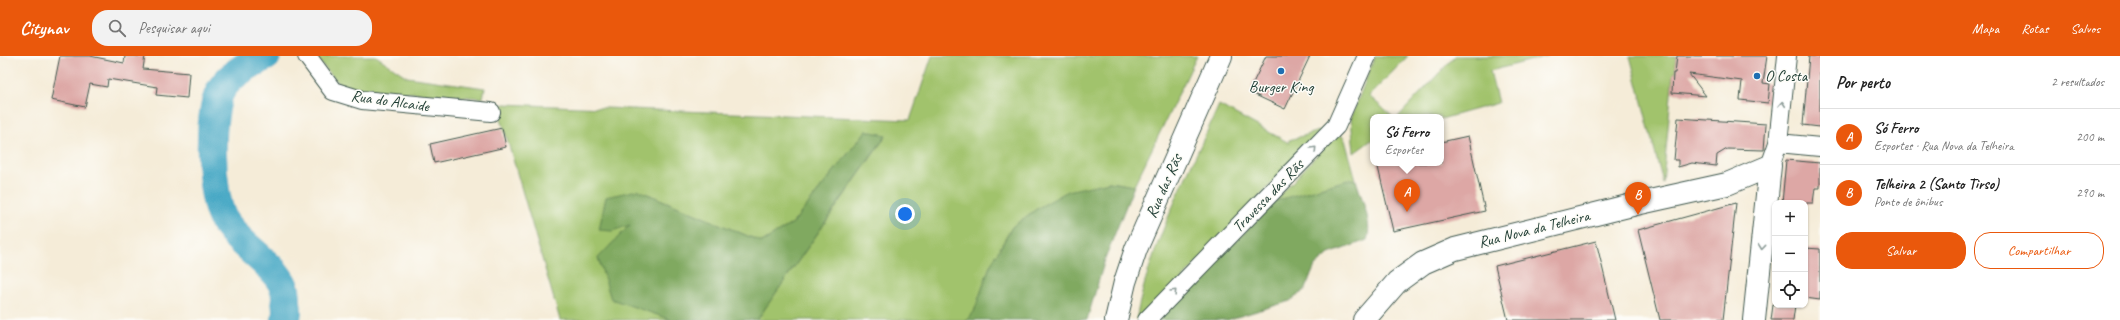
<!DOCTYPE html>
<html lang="pt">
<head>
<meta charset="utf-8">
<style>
  body { margin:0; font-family:Caveat,sans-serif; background:#f2f2f2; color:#222 }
  .controls { position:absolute; right:12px; bottom:12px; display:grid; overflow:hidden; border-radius:8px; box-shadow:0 1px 3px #0004 }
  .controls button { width:36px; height:36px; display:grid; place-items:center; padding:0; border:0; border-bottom:1px solid #e0e0e0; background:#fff; color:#222; font:20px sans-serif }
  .you { position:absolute; left:905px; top:158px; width:14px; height:14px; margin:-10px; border:3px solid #fff; border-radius:50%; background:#1a73e8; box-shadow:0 0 0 6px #1a73e833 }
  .badge { display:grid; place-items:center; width:26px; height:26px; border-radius:50%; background:#ea580c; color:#fff; font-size:13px; font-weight:700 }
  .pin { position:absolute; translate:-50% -33px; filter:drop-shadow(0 1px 2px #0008) }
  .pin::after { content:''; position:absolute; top:21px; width:14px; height:12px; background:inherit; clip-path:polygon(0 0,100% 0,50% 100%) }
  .popup { position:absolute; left:1370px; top:58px; width:74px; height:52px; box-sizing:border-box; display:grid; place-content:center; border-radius:8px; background:#fff; filter:drop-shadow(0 1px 3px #0005); font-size:13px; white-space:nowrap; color:#767676 }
  .popup b { font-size:15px; color:#222 }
  .popup::after { content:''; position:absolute; left:50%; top:100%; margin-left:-8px; border:8px solid transparent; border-top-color:#fff }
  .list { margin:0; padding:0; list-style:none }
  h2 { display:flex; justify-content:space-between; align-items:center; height:52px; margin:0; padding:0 16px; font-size:17px }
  h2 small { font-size:13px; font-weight:400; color:#767676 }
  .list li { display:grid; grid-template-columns:26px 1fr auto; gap:12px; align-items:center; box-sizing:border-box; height:56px; padding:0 16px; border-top:1px solid #e0e0e0 }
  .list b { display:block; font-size:15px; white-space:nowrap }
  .list p { margin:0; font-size:13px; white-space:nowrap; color:#767676 }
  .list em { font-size:13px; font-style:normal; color:#767676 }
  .actions { display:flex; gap:8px; padding:12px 16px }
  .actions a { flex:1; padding:9px 0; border:1px solid #ea580c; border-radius:16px; text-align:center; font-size:14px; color:#ea580c }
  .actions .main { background:#ea580c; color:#fff }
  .icon { flex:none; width:22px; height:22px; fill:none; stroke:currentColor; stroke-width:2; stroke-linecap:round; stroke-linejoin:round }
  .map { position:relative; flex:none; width:1820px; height:264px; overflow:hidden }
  header { display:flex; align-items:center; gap:24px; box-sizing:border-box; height:56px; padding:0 20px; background:#ea580c; color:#fff }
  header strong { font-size:19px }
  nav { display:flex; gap:22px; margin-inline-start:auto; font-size:14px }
  .search { width:280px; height:36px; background:#f2f2f2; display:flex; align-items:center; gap:10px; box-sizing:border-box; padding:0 14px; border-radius:16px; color:#767676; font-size:15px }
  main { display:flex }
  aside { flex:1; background:#fff }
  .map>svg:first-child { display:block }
  .green { fill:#a1c36c; stroke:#608050 }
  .forest { fill:#80a960; stroke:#50734a }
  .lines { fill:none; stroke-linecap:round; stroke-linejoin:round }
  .river { stroke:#46a8c5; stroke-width:30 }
  .building { fill:#dda7a5 }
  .street-casing { stroke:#3f574d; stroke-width:20 }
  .secondary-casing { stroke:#3f574d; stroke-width:24 }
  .street { stroke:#fff; stroke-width:18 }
  .secondary { stroke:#fff; stroke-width:22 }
  .oneway { stroke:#8f9e9a }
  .poi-dot { fill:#1f6fb2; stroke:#fdfcf7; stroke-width:1.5 }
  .labels { text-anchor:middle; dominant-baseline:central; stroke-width:3; stroke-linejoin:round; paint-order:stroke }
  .poi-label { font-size:16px; fill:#1f3d34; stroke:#fdfcf7; text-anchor:start }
  .street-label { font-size:16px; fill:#1f3d34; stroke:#fdfcf7 }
</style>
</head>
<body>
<header>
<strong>Citynav</strong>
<div class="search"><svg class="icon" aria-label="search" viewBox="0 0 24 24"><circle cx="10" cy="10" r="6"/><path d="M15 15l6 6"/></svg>Pesquisar aqui</div>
<nav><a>Mapa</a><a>Rotas</a><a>Salvos</a></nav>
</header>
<main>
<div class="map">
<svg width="1820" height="264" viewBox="0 0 1820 264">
  <rect width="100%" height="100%" fill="#fdfcf7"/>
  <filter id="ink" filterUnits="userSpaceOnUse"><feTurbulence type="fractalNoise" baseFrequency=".025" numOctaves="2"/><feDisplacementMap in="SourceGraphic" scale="8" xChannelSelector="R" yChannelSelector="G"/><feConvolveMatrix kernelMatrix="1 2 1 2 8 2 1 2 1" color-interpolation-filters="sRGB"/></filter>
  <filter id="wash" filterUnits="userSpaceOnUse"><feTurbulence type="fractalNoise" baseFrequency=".012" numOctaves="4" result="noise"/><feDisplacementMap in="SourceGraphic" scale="16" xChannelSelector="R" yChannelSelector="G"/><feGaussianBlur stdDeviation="0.9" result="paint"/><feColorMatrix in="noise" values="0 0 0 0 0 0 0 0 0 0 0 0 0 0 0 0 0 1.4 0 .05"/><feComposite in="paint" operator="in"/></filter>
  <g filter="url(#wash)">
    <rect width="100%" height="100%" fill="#f5ecd8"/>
    <g class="green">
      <polygon points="314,0 376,0 407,21 485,32 483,42 343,32"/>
      <polygon points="932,0 1197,0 1134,130 1109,126 1038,152 1012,171 990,210 974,256 966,264 757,264 886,80 866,75 793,167 762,186 638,134 630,169 672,264 560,264 498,52 504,48 910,64"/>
      <polygon points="1375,0 1408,0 1369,40 1393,61 1373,61 1373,83 1354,97 1351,62"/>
      <polygon points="1455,0 1548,0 1490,15 1498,47 1441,63 1441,61 1398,61"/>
      <polygon points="1630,0 1677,0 1675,17 1673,17 1663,127"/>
      <path d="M1219,49L1289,87V84L1322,74L1143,264H1136C1150,188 1188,119 1219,49Z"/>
      <polygon points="1335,79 1342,80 1345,84 1356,124 1351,123 1275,145"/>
    </g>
    <g class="forest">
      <polygon points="866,75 886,79 757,264 672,264 611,243 598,202 630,169 612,175 599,174 606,141 638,134 762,186 793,167"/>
      <path d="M1351,123L1356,124C1361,141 1373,167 1367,184L1329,198L1315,210L1304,235L1290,245L1227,264H1158L1275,145Z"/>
      <polygon points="1109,126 1134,130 1106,200 1087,264 966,264 974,256 990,210 1012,171 1038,152 1068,135"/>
    </g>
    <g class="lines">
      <path class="river" d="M266,0C250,8 232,17 222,32C207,55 210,136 222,161C236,188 274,207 284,231C286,236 286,242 286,246C287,253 288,258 285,264"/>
    </g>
    <g id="blocks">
      <g class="building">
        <polygon points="60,0 90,0 124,7 125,0 145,0 143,13 189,17 187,42 156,39 157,31 108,23 107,31 90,28 85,51 51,44"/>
        <polygon points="1266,0 1310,0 1285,53 1251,37 1254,32 1251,31"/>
        <polygon points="1677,0 1767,0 1763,27 1770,28 1768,47 1740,44 1742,25 1689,18 1706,40 1672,37 1673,17 1675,17"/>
        <polygon points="1809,0 1820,0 1820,71 1803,69"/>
        <polygon points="1678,62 1766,68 1764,94 1727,93 1717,99 1716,110 1692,107 1678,111 1678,104 1674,104"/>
        <polygon points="502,72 506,91 434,107 430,88"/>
        <polygon points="1468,80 1485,155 1393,175 1377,107 1441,107 1441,86"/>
        <polygon points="1786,104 1820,107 1820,132 1815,132 1813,147 1782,147"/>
        <polygon points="1736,147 1723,264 1660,264 1638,174"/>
        <polygon points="1596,185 1615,264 1508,264 1495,210"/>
        <polygon points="1805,192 1820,193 1820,244 1805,242"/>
        <polygon points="1773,249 1795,249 1793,264 1771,264"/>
      </g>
    </g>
  </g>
  <g filter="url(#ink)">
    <use href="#blocks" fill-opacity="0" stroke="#3f574d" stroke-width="1"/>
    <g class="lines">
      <defs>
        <g id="street">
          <polyline points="307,0 333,35 362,44 491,56"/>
          <polyline points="1778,87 1820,91"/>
          <polyline points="1770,110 1778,87 1787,0"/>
          <polyline points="1147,264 1336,70 1367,0"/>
        </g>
        <g id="secondary">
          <polyline points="1116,264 1125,226 1136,193 1221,0"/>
          <polyline points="1364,264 1397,226 1423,207 1455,193 1636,148 1727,128 1770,110 1754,264"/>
        </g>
      </defs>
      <use href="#street" class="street-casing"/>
      <use href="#secondary" class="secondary-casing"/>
      <use href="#street" class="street"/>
      <use href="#secondary" class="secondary"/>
    </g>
    <defs><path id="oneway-chevron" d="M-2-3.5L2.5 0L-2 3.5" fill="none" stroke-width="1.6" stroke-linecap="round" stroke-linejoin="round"/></defs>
    <g class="oneway">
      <use href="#oneway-chevron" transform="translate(1782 48) rotate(-85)"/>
      <use href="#oneway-chevron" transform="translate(1314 93) rotate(-46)"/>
      <use href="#oneway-chevron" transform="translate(1762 191) rotate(96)"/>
      <use href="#oneway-chevron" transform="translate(1174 236) rotate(-46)"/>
    </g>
  </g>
  <g class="poi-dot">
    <circle cx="1281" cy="15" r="4"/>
    <circle cx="1757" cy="20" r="4"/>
  </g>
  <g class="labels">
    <g class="poi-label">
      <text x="1765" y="20">O Costa</text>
      <text x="1281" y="31" text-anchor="middle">Burger King</text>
    </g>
    <g class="street-label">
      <text transform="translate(390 45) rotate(8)">Rua do Alcaide</text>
      <text transform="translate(1164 130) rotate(-66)">Rua das Rãs</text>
      <text transform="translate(1268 140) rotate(-46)">Travessa das Rãs</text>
      <text transform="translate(1534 173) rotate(-14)">Rua Nova da Telheira</text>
    </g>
  </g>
</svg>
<div class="controls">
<button>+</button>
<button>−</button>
<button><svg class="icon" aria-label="locate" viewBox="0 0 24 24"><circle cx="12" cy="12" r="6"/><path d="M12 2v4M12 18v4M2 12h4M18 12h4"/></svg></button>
</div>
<div class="you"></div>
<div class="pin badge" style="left:1407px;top:156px">A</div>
<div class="popup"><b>Só Ferro</b>Esportes</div>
<div class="pin badge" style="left:1638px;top:159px">B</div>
</div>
<aside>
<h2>Por perto<small>2 resultados</small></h2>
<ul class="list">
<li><span class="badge">A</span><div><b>Só Ferro</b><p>Esportes · Rua Nova da Telheira</p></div><em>200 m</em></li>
<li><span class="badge">B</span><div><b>Telheira 2 (Santo Tirso)</b><p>Ponto de ônibus</p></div><em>290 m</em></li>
</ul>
<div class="actions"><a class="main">Salvar</a><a>Compartilhar</a></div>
</aside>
</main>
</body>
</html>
